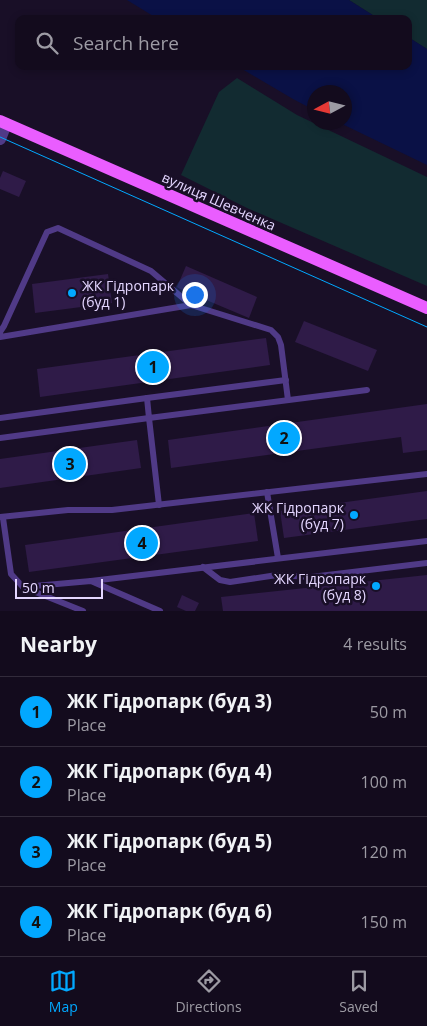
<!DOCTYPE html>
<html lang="en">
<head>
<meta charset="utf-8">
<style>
  body { margin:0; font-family:"Open Sans",sans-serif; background:#1c1426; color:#f1f3f6 }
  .compass { position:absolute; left:307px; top:85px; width:45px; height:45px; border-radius:50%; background:#130b1d; box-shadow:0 2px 8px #0003; rotate:263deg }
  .scale { position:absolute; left:15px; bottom:12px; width:88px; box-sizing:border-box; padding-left:5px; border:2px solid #e4d6ff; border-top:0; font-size:14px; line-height:18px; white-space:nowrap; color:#e4d6ff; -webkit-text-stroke:4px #190f27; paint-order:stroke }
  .you { position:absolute; left:194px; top:294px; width:18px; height:18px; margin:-12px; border:4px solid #fff; border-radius:50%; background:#1a73e8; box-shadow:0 0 0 8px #1a73e833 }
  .badge { display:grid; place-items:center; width:32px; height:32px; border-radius:50%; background:#02a8ff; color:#111; font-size:16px; font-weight:700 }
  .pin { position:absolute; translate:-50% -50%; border:2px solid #fff; box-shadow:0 1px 5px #0006 }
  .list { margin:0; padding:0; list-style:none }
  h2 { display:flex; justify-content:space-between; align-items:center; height:65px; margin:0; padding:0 20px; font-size:21px }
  h2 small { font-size:16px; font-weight:400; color:#9d9ba4 }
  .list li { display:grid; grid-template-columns:32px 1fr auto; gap:15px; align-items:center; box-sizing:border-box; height:70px; padding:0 20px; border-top:1px solid #322b3b }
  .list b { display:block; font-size:19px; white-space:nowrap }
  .list p { margin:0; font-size:16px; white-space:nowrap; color:#9d9ba4 }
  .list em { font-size:16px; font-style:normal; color:#9d9ba4 }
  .icon { flex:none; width:28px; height:28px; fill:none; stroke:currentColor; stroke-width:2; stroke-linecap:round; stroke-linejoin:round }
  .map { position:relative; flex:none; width:427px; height:611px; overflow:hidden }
  .search { position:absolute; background:#130b1d; box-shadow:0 2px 8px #0003; left:15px; right:15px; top:15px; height:55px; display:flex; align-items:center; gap:12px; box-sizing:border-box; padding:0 18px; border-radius:10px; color:#9d9ba4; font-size:19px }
  .sheet { height:345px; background:#130b1d }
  nav { display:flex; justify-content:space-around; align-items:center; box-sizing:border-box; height:70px; border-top:1px solid #322b3b; background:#130b1d; font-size:14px; color:#9d9ba4 }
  nav a { display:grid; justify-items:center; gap:2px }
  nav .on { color:#02a8ff }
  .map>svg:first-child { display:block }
  .green { fill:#122b31 }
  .water { fill:#0a1146 }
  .building { fill:#2f1b48 }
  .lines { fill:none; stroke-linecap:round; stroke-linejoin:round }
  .lane { stroke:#503a87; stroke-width:6 }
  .street { stroke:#503a87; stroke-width:12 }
  .primary { stroke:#ea5dff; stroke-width:12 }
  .tram { stroke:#02a8ff; stroke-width:1 }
  .poi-dot { fill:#02a8ff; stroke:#190f27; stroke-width:2 }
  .labels { text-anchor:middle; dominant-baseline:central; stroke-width:5; stroke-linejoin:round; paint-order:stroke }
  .street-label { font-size:14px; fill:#e4d6ff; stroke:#190f27 }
  .poi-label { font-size:14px; fill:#e4d6ff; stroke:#190f27; text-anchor:end }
</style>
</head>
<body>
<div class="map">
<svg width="427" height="611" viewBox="0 0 427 611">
  <rect width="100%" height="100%" fill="#190f27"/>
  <g class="green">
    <polygon points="349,0 427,0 427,49 408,37 408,19 379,19"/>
    <polygon points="237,78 297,115 427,177 427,286 247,208 181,175 219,92"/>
  </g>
  <g class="water">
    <polygon points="127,0 349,0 379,19 158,19"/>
    <polygon points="408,37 427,49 427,165 340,123 344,122 344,92 314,92 314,110 293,99 237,66 408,66"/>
  </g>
  <g class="building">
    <polygon points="3,171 26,181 19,197 0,189 0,178"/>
    <polygon points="186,266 257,297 249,318 180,289 177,287"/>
    <polygon points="108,274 112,303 35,313 32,284"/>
    <polygon points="304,321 377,350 368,371 295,342"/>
    <polygon points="266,338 270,365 40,397 37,369"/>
    <polygon points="427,404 427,450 403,453 401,437 171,468 168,440"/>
    <polygon points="137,440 141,468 0,488 0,459"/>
    <polygon points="427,491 427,519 284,538 280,511"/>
    <polygon points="254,513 258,541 29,572 25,545"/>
    <polygon points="427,575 427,611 223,611 221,597"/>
    <polygon points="182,595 199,603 195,611 186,611 177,607"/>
  </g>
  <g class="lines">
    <g class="lane">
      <polyline points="191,305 271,330 278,337 281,345 288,400"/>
      <polyline points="0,332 4,326 47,232 58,228 151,271 191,305 0,337"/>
      <polyline points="147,398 149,418 367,390"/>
      <polyline points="0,418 147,398 286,380"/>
      <polyline points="0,438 149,418 159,505"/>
      <polyline points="267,492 278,558"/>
      <polyline points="0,517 68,510 112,510 427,474"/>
      <polyline points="3,518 11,574 23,587 83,611"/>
      <polyline points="203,567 220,580 230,582 277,575 311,577 427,563"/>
      <polyline points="91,581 427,541"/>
      <polyline points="23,587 91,581 160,611"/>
    </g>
    <polyline class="street" points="0,139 6,124"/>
    <polyline class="primary" points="0,121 427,308"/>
    <polyline class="tram" points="0,137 427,327"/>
  </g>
  <g class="poi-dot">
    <circle cx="72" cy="293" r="5"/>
    <circle cx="354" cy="515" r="5"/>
    <circle cx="376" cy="586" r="5"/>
  </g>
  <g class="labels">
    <g class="street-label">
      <text transform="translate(219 201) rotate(24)">вулиця Шевченка</text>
    </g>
    <g class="poi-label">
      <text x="82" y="285" text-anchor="start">ЖК Гідропарк<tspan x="82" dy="16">(буд 1)</tspan></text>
      <text x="344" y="507">ЖК Гідропарк<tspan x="344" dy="16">(буд 7)</tspan></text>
      <text x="366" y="578">ЖК Гідропарк<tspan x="366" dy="16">(буд 8)</tspan></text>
    </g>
  </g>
</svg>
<svg class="compass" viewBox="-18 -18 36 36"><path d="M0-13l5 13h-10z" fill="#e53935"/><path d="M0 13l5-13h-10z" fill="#9d9ba4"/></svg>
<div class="scale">50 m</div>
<div class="you"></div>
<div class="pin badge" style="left:153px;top:367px">1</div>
<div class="pin badge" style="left:284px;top:438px">2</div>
<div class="pin badge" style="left:70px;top:464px">3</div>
<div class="pin badge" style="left:142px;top:543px">4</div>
<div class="search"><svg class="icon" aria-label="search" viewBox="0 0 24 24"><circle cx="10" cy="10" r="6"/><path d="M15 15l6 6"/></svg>Search here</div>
</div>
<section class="sheet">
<h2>Nearby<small>4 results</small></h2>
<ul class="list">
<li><span class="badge">1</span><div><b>ЖК Гідропарк (буд 3)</b><p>Place</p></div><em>50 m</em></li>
<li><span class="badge">2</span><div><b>ЖК Гідропарк (буд 4)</b><p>Place</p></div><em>100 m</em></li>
<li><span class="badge">3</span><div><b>ЖК Гідропарк (буд 5)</b><p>Place</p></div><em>120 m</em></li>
<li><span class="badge">4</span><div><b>ЖК Гідропарк (буд 6)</b><p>Place</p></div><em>150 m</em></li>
</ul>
</section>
<nav>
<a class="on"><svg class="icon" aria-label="map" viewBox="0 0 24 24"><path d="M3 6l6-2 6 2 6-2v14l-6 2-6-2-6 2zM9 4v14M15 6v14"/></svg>Map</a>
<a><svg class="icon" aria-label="directions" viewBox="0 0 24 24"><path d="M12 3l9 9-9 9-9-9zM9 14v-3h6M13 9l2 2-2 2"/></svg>Directions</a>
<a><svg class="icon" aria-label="saved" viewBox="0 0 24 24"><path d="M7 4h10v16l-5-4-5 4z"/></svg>Saved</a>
</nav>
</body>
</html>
